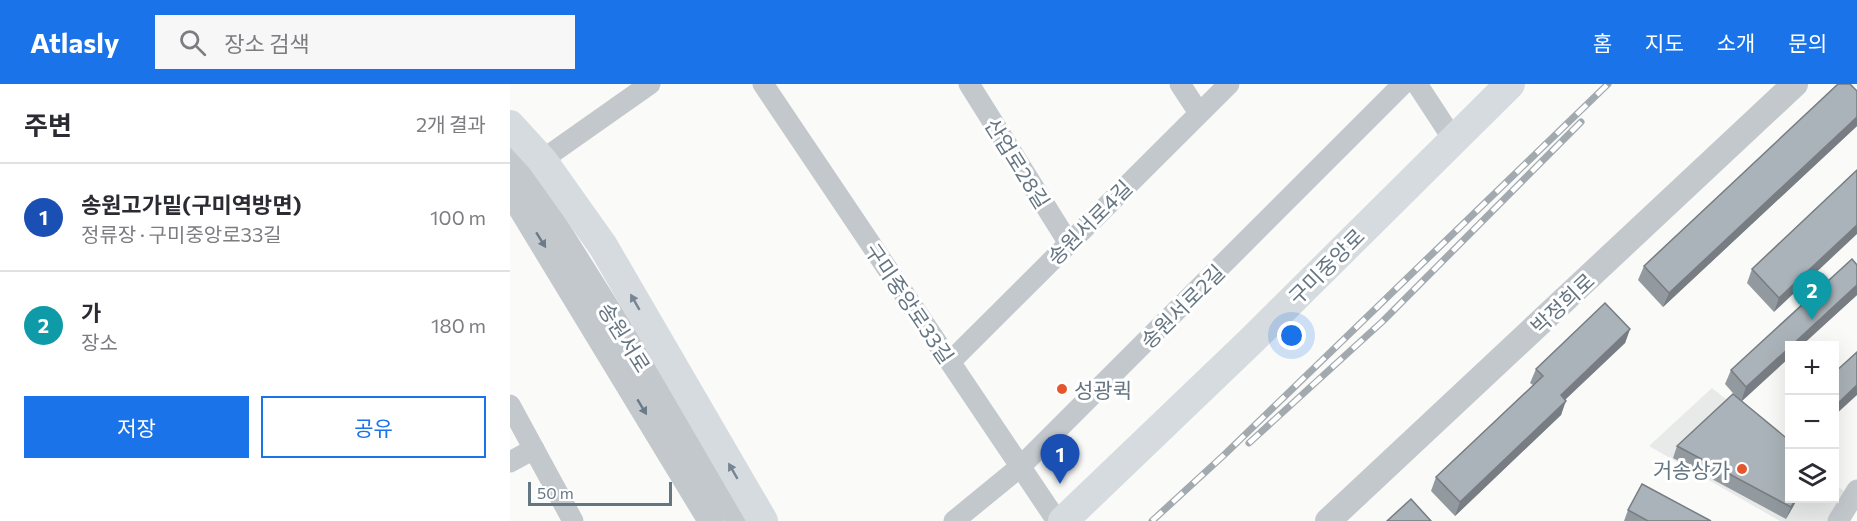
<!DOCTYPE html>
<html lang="ko">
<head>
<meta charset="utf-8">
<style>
  body { margin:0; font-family:Commissioner,"Noto Sans KR",sans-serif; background:#f7f7f7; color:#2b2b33 }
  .controls { position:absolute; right:18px; bottom:18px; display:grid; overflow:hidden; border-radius:0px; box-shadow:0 6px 24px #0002 }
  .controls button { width:54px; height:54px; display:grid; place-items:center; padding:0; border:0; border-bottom:2px solid #e1e1e2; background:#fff; color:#2b2b33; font:30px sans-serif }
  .scale { position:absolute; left:18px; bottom:15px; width:144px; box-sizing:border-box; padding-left:6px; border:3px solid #657683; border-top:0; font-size:16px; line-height:21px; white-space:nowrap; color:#657683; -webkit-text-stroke:4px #fff; paint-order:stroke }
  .you { position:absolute; left:782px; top:252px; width:21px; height:21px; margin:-15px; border:4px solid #fff; border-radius:50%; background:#1a73e8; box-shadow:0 0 0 9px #1a73e833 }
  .badge { display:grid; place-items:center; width:39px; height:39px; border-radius:50%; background:#1a73e8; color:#fff; font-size:20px; font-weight:700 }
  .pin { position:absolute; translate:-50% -50px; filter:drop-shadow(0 2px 3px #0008) }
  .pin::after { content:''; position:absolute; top:32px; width:21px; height:18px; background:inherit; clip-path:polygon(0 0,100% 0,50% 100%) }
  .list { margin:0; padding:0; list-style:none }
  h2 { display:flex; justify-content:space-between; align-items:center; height:78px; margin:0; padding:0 24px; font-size:26px }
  h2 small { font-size:20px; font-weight:400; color:#7c7c81 }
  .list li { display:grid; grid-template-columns:39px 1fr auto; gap:18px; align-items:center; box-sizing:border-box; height:108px; padding:0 24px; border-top:2px solid #e1e1e2 }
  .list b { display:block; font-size:22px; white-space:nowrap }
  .list p { margin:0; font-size:20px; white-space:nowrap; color:#7c7c81 }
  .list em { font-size:20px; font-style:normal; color:#7c7c81 }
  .actions { display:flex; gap:12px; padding:18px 24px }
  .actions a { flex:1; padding:14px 0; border:2px solid #1a73e8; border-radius:0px; text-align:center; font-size:21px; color:#1a73e8 }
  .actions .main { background:#1a73e8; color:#fff }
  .icon { flex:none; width:33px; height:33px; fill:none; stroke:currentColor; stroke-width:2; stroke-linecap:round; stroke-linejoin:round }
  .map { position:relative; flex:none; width:1347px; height:437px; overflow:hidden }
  header { display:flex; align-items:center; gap:36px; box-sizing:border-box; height:84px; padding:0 30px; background:#1a73e8; color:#fff }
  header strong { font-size:28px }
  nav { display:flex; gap:33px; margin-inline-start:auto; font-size:21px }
  .search { width:420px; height:54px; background:#f7f7f7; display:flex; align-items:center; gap:15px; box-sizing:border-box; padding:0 21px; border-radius:0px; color:#7c7c81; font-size:22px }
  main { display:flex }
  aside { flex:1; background:#fff }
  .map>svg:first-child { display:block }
  .built { fill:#e8e9e9 }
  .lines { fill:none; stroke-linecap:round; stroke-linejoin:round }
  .minor { stroke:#c3c8cc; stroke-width:21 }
  .tertiary { stroke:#c3c8cc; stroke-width:26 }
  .secondary { stroke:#d6dbdf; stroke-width:30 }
  .rail-casing { stroke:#a2aab0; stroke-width:7 }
  .rail { stroke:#fff; stroke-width:4.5; stroke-dasharray:14; stroke-linecap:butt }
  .wall { fill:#929a9f }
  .shaded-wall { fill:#777d82 }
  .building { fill:#aab3b9; stroke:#777d82; stroke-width:1.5 }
  .oneway { fill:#6a7a87 }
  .oneway2 { fill:#768591 }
  .poi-dot { fill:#e4572e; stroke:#fff; stroke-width:2 }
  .labels { text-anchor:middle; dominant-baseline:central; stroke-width:6; stroke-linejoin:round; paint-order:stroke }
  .street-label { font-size:21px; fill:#657683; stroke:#fff }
  .poi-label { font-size:21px; fill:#657683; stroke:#fff; text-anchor:start }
</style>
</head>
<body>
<header>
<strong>Atlasly</strong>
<div class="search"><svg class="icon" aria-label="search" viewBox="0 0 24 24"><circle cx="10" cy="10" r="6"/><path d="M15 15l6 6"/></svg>장소 검색</div>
<nav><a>홈</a><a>지도</a><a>소개</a><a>문의</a></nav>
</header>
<main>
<aside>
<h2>주변<small>2개 결과</small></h2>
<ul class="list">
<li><span class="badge" style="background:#1a4fb4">1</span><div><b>송원고가밑(구미역방면)</b><p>정류장 · 구미중앙로33길</p></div><em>100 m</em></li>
<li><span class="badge" style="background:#0f9aa8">2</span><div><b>가</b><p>장소</p></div><em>180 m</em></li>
</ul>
<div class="actions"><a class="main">저장</a><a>공유</a></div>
</aside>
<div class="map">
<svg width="1347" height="437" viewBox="0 0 1347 437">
  <rect width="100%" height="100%" fill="#fafaf8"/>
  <polygon class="built" points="1202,304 1279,365 1280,414 1324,414 1325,400 1342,414 1328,437 1270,437 1139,362"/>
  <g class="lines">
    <g class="minor">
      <polyline points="253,0 547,437"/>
      <polyline points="459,0 558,158"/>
      <polyline points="670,0 689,29"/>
      <polyline points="907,0 943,55"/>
      <polyline points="32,76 140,0"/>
      <polyline points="440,278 719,0"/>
      <polyline points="0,321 63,437"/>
      <polyline points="0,378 24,365"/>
      <polyline points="444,437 510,383 893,0"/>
      <polyline points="1328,437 1347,406"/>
    </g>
    <g class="tertiary">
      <polyline points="0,70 230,437"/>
      <polyline points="0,106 201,437"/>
      <polyline points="818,437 1285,0"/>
    </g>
    <g class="secondary">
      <polyline points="0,41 32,76 93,162 253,437"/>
      <polyline points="553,437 741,257 1000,0"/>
    </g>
    <defs>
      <g id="rail">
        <polyline points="739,359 873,237 1071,38"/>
        <polyline points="642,437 714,371 1098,0"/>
      </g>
    </defs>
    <use href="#rail" class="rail-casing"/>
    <use href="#rail" class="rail"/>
  </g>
  <g class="wall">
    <polygon points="1347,7 1347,42 1153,223 1128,196 1134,182"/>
    <polygon points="1347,86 1264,228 1237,199 1242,185"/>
    <polygon points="1347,181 1347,211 1231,317 1280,414 1288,414 1276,435 1163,374 1167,362 1229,316 1215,300 1221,286"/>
    <polygon points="1120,245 1115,259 1055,316 1051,331 945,432 921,407 926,393 1023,301 1020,299 1026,285"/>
    <polygon points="1118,426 1201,437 1114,437"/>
  </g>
  <g class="shaded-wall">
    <polygon points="1347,33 1347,42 1153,223 1159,209"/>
    <polygon points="1347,141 1347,150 1264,228 1269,214"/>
    <polygon points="1347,201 1347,211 1292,261 1282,261"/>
    <polygon points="1120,245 1115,259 1045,325 1051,311"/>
    <polygon points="1280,263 1280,273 1231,318 1236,303"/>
    <polygon points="1347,301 1347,311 1324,332 1324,323"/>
    <polygon points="1056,317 1051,331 945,432 950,418"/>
    <polygon points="1286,414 1288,414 1276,435 1281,423"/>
  </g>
  <g class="building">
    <polygon points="1328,0 1340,0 1347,7 1347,33 1159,209 1134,182"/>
    <polygon points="1347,86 1347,141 1269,214 1242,185"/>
    <polygon points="1342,175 1347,181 1347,201 1282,261 1280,261 1280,263 1236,303 1221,286"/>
    <polygon points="1095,219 1120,245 1051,311 1056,317 950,418 926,393 1033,292 1026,285"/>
    <polygon points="1347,268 1347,301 1324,323 1324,289"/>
    <polygon points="1223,310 1280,357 1280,392 1278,395 1280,396 1280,414 1286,414 1281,423 1167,362"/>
    <polygon points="1132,400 1201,437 1138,437 1118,426"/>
    <polygon points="901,415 921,437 877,437"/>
  </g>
  <defs><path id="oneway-solid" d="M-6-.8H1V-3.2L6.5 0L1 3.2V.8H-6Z" transform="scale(1.5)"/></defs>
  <g class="oneway">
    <use href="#oneway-solid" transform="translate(31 156) rotate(58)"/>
    <use href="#oneway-solid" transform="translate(132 323) rotate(59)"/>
  </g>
  <g class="oneway2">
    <use href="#oneway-solid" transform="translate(125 218) rotate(-120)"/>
    <use href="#oneway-solid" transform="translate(223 387) rotate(-120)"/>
  </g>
  <g class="poi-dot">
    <circle cx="552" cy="305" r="6"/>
    <circle cx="1232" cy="385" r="6"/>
  </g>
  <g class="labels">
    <g class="street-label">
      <text transform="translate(508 79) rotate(58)">산업로28길</text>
      <text transform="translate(579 138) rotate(-45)">송원서로4길</text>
      <text transform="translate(816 182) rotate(-45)">구미중앙로</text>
      <text transform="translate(400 219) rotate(56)">구미중앙로33길</text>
      <text transform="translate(1052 219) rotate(-43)">박정희로</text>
      <text transform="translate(672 222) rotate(-45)">송원서로2길</text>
      <text transform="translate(115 253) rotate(58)">송원서로</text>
    </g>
    <g class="poi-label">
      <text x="564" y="305">성광퀵</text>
      <text x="1220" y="385" text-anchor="end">거송상가</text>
    </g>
  </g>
</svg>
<div class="controls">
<button>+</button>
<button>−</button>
<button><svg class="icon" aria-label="layers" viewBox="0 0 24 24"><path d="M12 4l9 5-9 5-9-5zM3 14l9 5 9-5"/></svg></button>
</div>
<div class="scale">50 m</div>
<div class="you"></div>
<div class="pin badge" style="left:550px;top:400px;background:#1a4fb4">1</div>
<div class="pin badge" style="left:1302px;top:236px;background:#0f9aa8">2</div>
</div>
</main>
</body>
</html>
